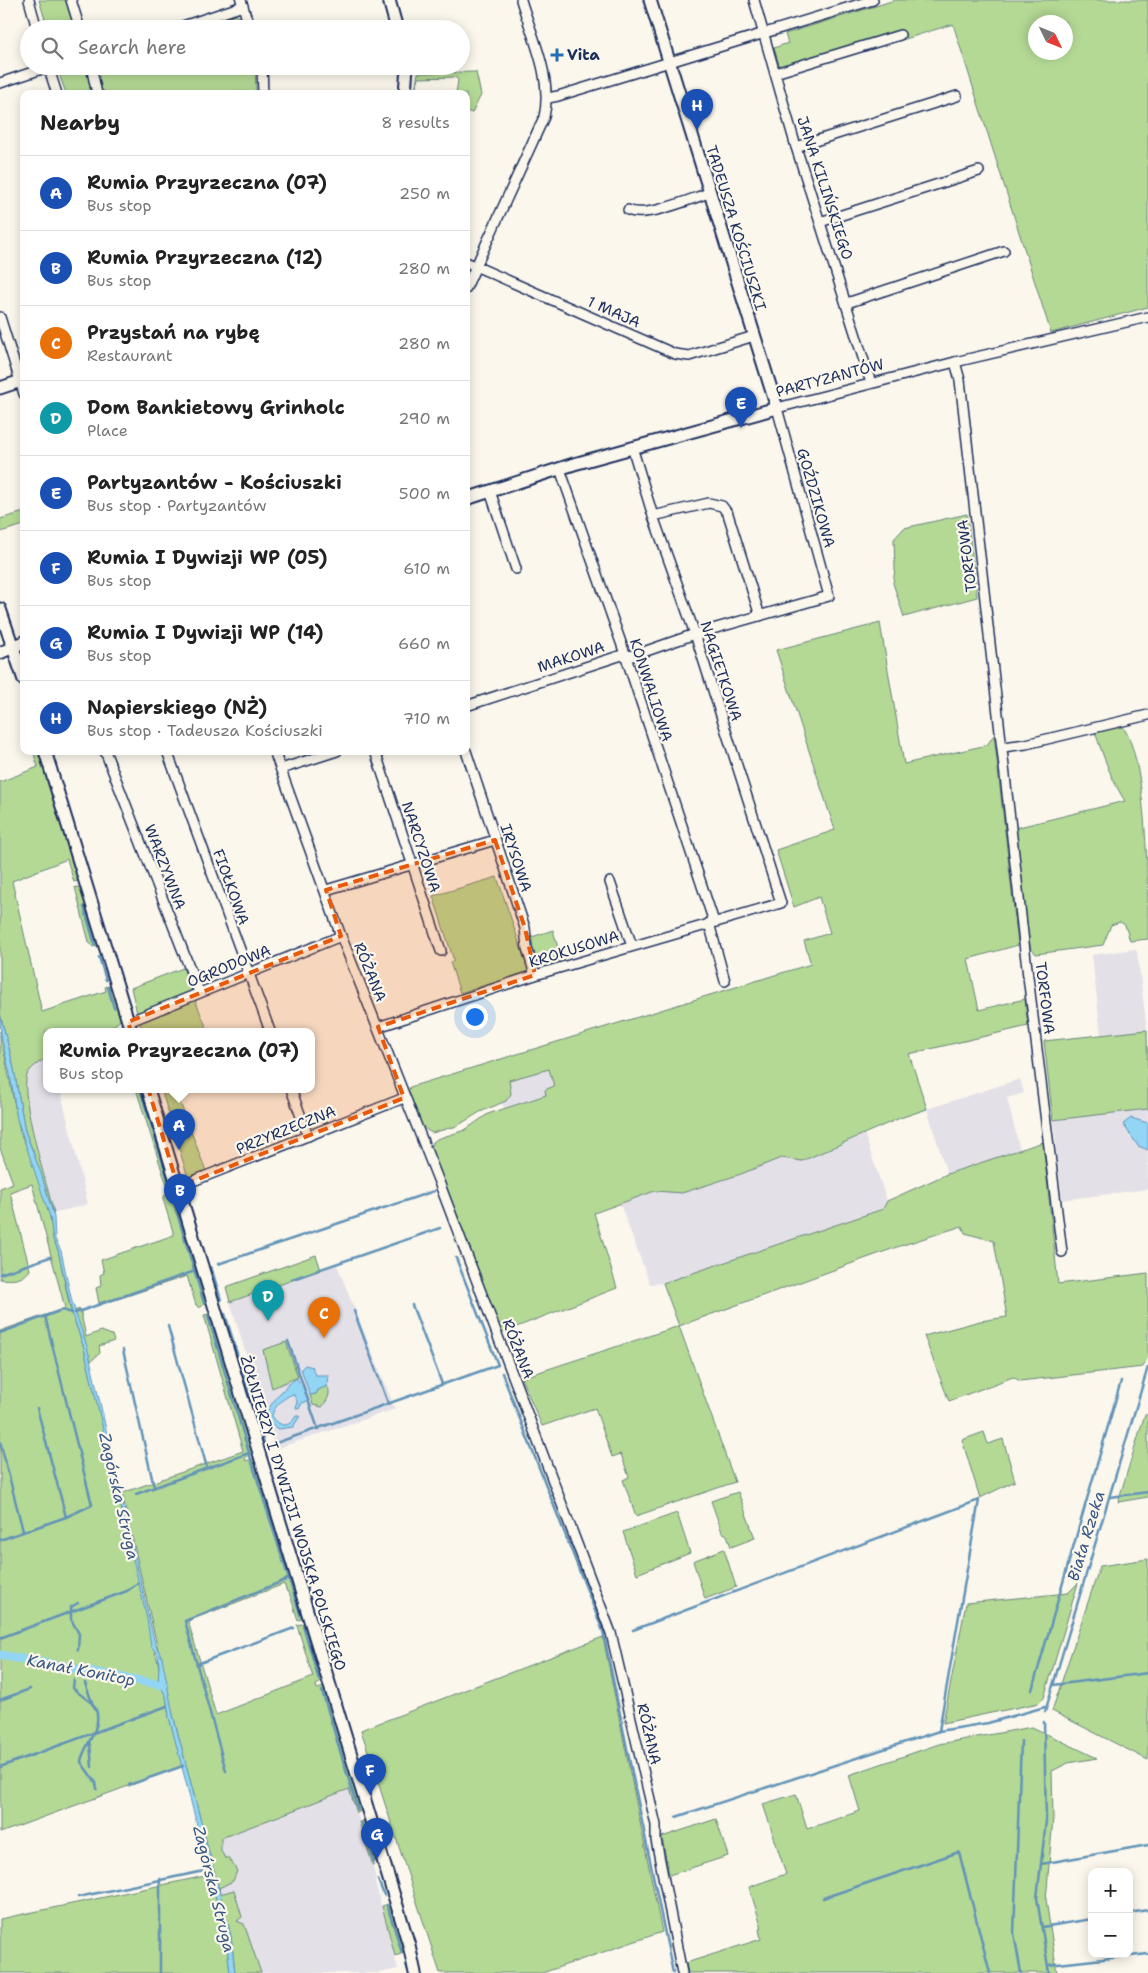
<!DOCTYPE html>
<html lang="en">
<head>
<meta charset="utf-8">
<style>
  body { margin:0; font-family:"Shantell Sans",sans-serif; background:#f6f6f6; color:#222 }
  .controls { position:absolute; right:15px; bottom:15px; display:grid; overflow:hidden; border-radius:10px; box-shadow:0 2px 12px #0003 }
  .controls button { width:45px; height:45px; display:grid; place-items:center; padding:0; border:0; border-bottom:1px solid #e0e0e0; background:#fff; color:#222; font:25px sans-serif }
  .compass { position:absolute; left:1028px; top:15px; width:45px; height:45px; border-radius:50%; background:#fff; box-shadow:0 2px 12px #0003; rotate:133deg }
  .you { position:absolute; left:474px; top:1016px; width:18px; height:18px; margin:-12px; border:4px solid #fff; border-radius:50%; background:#1a73e8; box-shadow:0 0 0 8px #1a73e833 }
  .badge { display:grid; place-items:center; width:32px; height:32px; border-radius:50%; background:#1f6fb2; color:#fff; font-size:16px; font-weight:700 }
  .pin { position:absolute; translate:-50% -41px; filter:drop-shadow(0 1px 2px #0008) }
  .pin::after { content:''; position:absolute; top:26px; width:18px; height:15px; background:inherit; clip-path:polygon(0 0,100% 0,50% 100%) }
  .popup { position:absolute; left:43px; top:1028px; width:272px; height:65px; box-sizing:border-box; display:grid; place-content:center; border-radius:10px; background:#fff; filter:drop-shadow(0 1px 4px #0005); font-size:16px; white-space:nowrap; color:#767676 }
  .popup b { font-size:19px; color:#222 }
  .popup::after { content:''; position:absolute; left:50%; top:100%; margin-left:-10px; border:10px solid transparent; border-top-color:#fff }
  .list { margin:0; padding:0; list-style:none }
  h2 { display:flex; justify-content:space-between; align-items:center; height:65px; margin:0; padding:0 20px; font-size:21px }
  h2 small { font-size:16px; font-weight:400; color:#767676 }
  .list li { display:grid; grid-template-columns:32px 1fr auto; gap:15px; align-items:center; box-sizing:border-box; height:75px; padding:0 20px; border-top:1px solid #e0e0e0 }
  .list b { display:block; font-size:19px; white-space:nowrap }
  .list p { margin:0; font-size:16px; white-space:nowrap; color:#767676 }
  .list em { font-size:16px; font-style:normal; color:#767676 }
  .icon { flex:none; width:28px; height:28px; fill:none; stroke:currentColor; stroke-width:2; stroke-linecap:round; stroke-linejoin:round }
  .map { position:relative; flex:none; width:1148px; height:1973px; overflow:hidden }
  .search { position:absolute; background:#fff; box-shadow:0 2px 12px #0003; left:20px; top:20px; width:450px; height:55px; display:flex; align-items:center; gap:12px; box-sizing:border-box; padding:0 18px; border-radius:28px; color:#767676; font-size:19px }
  .panel { position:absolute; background:#fff; box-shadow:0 2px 12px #0003; left:20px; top:90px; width:450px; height:665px; border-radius:10px }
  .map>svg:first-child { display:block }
  .built { fill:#e4e0e8 }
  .green { fill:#b4d995; stroke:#68847a; fill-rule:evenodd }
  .water { fill:#92d5f4; stroke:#6293b8 }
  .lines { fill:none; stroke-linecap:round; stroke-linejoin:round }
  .stream { stroke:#6293b8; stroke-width:2.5 }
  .canal { stroke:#92d5f4; stroke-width:9 }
  .minor-casing { stroke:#1b2f5e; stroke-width:12 }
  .tertiary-casing { stroke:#1b2f5e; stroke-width:15 }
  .minor { stroke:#fbf7ec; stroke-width:9 }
  .tertiary { stroke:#fbf7ec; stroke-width:11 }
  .marked { fill:#e8590c; fill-opacity:0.2; stroke:#e8590c; stroke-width:4; stroke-dasharray:10 6; stroke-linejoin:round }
  .poi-dot { fill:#1f6fb2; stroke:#fbf7ec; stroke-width:2 }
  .labels { text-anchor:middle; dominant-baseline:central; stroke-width:4.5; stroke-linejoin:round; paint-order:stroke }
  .poi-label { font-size:15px; font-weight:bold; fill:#1b2f5e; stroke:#fbf7ec; text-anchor:start }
  .street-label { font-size:15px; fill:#1b2f5e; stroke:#fbf7ec }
  .water-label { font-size:16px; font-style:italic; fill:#395884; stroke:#fbf7ec }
</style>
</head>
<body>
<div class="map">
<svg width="1148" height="1973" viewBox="0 0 1148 1973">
  <rect width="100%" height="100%" fill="#fbf7ec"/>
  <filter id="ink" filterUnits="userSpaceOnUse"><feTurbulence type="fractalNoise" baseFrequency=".02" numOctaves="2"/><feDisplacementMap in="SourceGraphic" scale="10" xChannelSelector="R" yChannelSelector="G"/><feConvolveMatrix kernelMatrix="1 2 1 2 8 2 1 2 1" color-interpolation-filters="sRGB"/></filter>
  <g filter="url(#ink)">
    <g class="built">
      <polygon points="1135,949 1137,952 1147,1030 1101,1035 1092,955"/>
      <polygon points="549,1049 563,1094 505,1112 491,1067"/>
      <polygon points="46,1056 46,1089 60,1089 88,1204 54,1213 16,1068"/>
      <polygon points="1020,1079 1024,1093 1007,1098 1020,1150 947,1174 927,1109"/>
      <polygon points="1148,1109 1148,1189 1062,1200 1053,1120"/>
      <polygon points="864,1133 887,1201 883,1209 665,1283 650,1284 620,1204 655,1191 682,1193 741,1174 781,1158 802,1161"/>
      <polygon points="337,1265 395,1409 275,1449 230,1302"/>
      <polygon points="350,1789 376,1878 375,1882 398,1969 379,1973 240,1973 207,1842"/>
    </g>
    <g class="green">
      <polygon points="39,0 68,0 77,29 48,29"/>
      <path d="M895,0H1148V307L1051,333L953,24L902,40L899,32L780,68L774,48L788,43L785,34ZM1036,22H1066V52H1036Z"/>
      <polygon points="236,15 240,17 244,29 199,28 202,25"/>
      <polygon points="56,66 88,66 91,89 84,94 81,91 66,93"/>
      <polygon points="95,66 255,66 256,92 109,94 99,88"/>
      <polygon points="476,72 481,95 472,113 466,111 466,94 456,94 458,80 455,77 418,78 415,90 418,73"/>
      <polygon points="24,512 24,525 0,532 0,519"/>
      <polygon points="967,514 977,597 904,617 893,583 895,569 894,539 904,528"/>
      <path d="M880,623L904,764L987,745L994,735L1018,945L968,959L979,1010L1025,999L1028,1026L909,1054L927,1109L900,1118L802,1161L781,1158L741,1174L682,1193L655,1191L594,1213L617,1288L501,1333L431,1151L433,1142L437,1139L465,1130L488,1114L546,1095L545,1090L554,1086L549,1069L509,1080L511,1094L506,1101L480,1112L457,1126L432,1133C416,1126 413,1107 408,1092L410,1087L811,964L804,941L830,933L819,897L794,907L776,850L835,830L776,650Z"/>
      <path d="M1122,726C1148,757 1148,892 1148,939L1130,941L1125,925L1120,922L1111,925L1103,945L1036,954L1030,947L1015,828L1125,801C1111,779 1104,758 1095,732Z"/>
      <path d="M33,751H38L78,881L74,882L67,859L12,881L42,1012L106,991L105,987L111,985L122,1017C109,1039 69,1031 46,1031V1058C40,1062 30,1068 27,1075C19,1095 48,1188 54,1213H53L33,1151L25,1131L13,1064L0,1014V782L38,767Z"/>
      <polygon points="497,877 529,972 460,993 450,962 454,961 433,896"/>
      <polygon points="75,887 82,888 100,945 93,947 89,942"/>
      <polygon points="553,930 562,962 539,969 529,938"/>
      <polygon points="183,968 192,992 137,1013 131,988"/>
      <polygon points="195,1000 208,1031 143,1031 139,1021"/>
      <polygon points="1147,1030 1148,1109 1053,1120 1044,1041"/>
      <path d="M0,1031L20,1132L33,1161L50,1217L53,1239L58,1250L70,1308L84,1348L152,1635C152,1652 163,1664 158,1682L166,1696L169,1717L183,1766L0,1833V1331L65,1308L32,1184L10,1192L30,1270C22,1281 11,1280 0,1279V1188L13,1183L0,1148Z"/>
      <polygon points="136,1089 144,1089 172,1186 168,1187 163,1174"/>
      <polygon points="161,1089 175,1089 206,1171 188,1178"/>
      <polygon points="1043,1142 1058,1284 1148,1273 1148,1356 1143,1367 1020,1381 1013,1377 949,1401 924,1336 980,1321 1007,1317 994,1241 965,1233 962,1226 897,1247 679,1326 735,1482 636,1516 623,1480 629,1477 621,1454 612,1457 595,1408 542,1426 521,1378 679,1326 663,1283 883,1209 887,1201 947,1174"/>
      <polygon points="172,1192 180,1217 183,1217 207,1298 205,1304 199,1308 196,1305 187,1276 112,1301 111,1299 99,1303 96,1288 101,1286 100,1275 104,1273 101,1260 174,1235 163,1199 165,1195"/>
      <polygon points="316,1255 321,1270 230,1302 226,1287"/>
      <polygon points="80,1309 86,1337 101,1331 112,1335 114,1341 99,1346 100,1353 91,1361 74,1311"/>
      <polygon points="209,1314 212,1316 253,1452 245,1458 246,1461 256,1458 305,1618 298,1620 289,1592 287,1592 284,1584 188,1621 216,1715 313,1677 297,1625 306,1623 323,1681 316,1685 317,1689 324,1687 363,1810 357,1813 349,1789 221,1838 221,1851 225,1858 229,1858 237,1871 233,1881 219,1888 220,1894 234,1890 242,1917 237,1921 244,1924 261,1973 235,1973 231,1936 173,1715 122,1493 243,1451 204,1315"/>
      <polygon points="286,1342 298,1377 272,1388 263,1350"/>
      <path d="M327,1386C332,1393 327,1401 322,1407L313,1405L310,1395L316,1394L318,1390Z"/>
      <polygon points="1145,1414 1148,1416 1148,1497 1118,1502"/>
      <polygon points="984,1432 988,1444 1003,1439 1015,1481 980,1498 962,1440"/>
      <polygon points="738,1492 755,1538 731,1547 727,1535 722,1532 711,1501"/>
      <polygon points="677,1513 690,1553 637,1574 623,1532"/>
      <polygon points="724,1549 736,1587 705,1599 693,1561"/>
      <polygon points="1148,1559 1148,1760 1052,1711 1100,1566"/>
      <polygon points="1078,1583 1044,1698 1039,1703 943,1723 966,1603 1068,1593"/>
      <polygon points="603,1637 662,1932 542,1973 440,1973 361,1730"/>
      <polygon points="1032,1727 1097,1758 1068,1763 1052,1771 1053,1818 1046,1900 1057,1973 688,1973 686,1963 761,1939 759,1929 762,1928 749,1887 786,1874 763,1804 796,1794 807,1829 860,1811 849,1775 939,1744"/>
      <polygon points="716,1819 728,1856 669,1875 662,1837"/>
      <polygon points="363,1821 367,1824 377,1856 373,1866 359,1822"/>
      <polygon points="210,1875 226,1937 230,1973 0,1973 0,1919"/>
      <polygon points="389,1904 392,1905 405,1950 404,1953 395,1956 382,1906"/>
    </g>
    <g class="water">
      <polygon points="0,1014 13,1064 25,1131 41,1173 54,1217 55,1239 61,1251 72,1302 87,1346 155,1644 162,1657 173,1715 231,1936 235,1973 230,1973 226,1937 169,1717 166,1696 158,1682 159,1665 158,1655 151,1646 147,1619 84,1348 72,1313 58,1250 53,1239 50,1217 17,1119 10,1074 1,1037"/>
      <polygon points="1131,1118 1148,1123 1148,1150 1138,1146 1123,1124"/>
      <polygon points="305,1365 313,1367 313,1371 316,1375 328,1375 327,1386 318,1390 316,1394 310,1395 301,1369"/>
      <path d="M297,1378L300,1384L302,1382L308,1401L302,1403L299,1409L296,1408L297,1401L293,1394C283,1398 274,1406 272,1416C281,1428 288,1428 296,1416H300L293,1427L279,1429L272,1425L265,1415C272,1402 285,1385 297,1378Z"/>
    </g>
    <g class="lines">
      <g class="stream">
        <polyline points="84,907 95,945"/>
        <polyline points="99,957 106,980"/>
        <polyline points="108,987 114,1008"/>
        <polyline points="140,1089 169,1183"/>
        <polyline points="171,1193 204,1303"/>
        <polyline points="218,1264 434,1191"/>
        <polyline points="211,1267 221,1300"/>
        <polyline points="0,1274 50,1257"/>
        <polyline points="292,1279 440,1228"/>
        <polyline points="412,1305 442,1384"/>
        <polyline points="354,1311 388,1403"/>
        <polyline points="75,1313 195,1271"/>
        <polyline points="225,1314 265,1446"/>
        <polyline points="168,1326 207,1468"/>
        <polyline points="0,1333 62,1310 72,1313"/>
        <polyline points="288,1341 318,1429"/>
        <polyline points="123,1350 154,1487"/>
        <polyline points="502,1373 603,1631 673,1973"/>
        <polyline points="37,1408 66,1517"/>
        <polyline points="0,1441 23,1531"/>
        <polyline points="273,1444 498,1365 456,1258"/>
        <polyline points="249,1453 301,1617"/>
        <polyline points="136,1494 249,1453 208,1316"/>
        <polyline points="1110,1497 1148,1492"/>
        <polyline points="0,1540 66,1517 92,1505 45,1316"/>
        <polyline points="303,1625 319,1680"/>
        <polyline points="633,1630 979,1500 939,1731"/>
        <polyline points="0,1638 127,1591 138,1583"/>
        <polyline points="78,1650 79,1634 71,1619 71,1607 78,1603"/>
        <polyline points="197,1664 294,1628"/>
        <path d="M74,1680L73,1688C79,1695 89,1699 94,1706C106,1725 82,1747 81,1762L96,1783L97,1789"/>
        <polyline points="85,1683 93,1705"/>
        <polyline points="1053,1685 1148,1673"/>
        <polyline points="1032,1690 1121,1381"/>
        <polyline points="322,1691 358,1810"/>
        <polyline points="0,1700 30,1689"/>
        <polyline points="1045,1712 1148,1367"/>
        <polyline points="1044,1722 1046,1821 1037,1898 1049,1973"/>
        <polyline points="1021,1741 1014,1933 1021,1973"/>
        <polyline points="90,1744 92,1767"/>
        <polyline points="0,1767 167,1706"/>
        <polyline points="226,1771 185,1621 288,1579"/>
        <polyline points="129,1785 183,1766"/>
        <polyline points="676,1817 939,1731 988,1723 1045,1707"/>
        <polyline points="362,1823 374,1862"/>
        <polyline points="1041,1864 1148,1845"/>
        <polyline points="378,1880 384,1895"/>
        <polyline points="78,1897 209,1870"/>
        <polyline points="823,1898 959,1852 990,1973"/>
        <polyline points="387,1905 402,1953"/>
        <polyline points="1129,1913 1148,1910"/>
        <polyline points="1042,1927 1092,1919"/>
        <polyline points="406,1964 409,1973"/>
        <polyline points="1049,1965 1148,1954"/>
        <polyline points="160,1973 160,1879"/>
      </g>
      <polyline class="canal" points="0,1655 163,1685"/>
      <defs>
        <g id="minor">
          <polyline points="29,0 37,29"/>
          <polyline points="71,0 80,29"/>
          <polyline points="241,0 250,29"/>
          <polyline points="754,0 796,147 871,383"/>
          <polyline points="174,29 243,6"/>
          <polyline points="48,66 57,94"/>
          <polyline points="91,66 97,94"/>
          <polyline points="262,66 263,94"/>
          <polyline points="775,73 900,35"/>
          <polyline points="0,83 48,67"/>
          <polyline points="548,98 558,96 873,0"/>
          <polyline points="796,147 957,96"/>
          <path d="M628,210C645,219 690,199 709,193"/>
          <polyline points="820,222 979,171"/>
          <polyline points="466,262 675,354 689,356 754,336"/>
          <path d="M466,288L544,117C553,78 532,37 521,0"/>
          <polyline points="847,303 1004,251"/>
          <polyline points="0,317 24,394"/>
          <polyline points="955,362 960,380 1026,960 1062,1252"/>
          <polyline points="560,469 625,654 714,922"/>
          <polyline points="490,491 516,569"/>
          <polyline points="653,516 709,503 722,506 728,514 760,616"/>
          <polyline points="466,706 625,654 632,656 695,634 829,596 777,408 955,362 1148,317"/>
          <polyline points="1003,747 1026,744 1148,715"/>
          <polyline points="105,751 199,992"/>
          <polyline points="167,751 270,1031"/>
          <polyline points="274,751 341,936 439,1182 611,1633 656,1825 656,1840 682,1973"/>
          <polyline points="375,751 441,951"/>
          <polyline points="466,751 525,928 527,948 535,975"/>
          <polyline points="281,769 337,751"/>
          <polyline points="610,882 632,946"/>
          <polyline points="326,890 495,840"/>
          <polyline points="709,923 725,981"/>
          <polyline points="128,1022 341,936"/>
          <polyline points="378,1027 535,975 781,903 695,634 653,516 632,447"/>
          <polyline points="291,1089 308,1136"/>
          <polyline points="178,1187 404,1098"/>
        </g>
        <g id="tertiary">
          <polyline points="389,0 397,29"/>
          <polyline points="405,94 407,66"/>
          <polyline points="0,388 24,380"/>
          <polyline points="466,499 574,464 777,408 650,0"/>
          <polyline points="0,609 24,680"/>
          <polyline points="0,653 24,642"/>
          <polyline points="45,751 131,1031"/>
          <polyline points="148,1089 409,1945 415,1973"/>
        </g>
      </defs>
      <use href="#minor" class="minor-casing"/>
      <use href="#tertiary" class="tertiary-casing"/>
      <use href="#minor" class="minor"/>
      <use href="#tertiary" class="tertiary"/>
    </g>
  </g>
  <path class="marked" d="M495,840L525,928L535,975L378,1027L404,1098L178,1187L128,1022L341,936L326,890Z"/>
  <path class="poi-dot" d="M554.5 47.5h5v5h5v5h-5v5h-5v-5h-5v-5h5z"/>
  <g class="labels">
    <g class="poi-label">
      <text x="567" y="55">Vita</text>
    </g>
    <g class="street-label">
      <text transform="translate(825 188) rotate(72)">JANA KILIŃSKIEGO</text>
      <text transform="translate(736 228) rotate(73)">TADEUSZA KOŚCIUSZKI</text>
      <text transform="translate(614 312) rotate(24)">1 MAJA</text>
      <text transform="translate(830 378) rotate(-15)">PARTYZANTÓW</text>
      <text transform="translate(816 498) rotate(74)">GOŹDZIKOWA</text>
      <text transform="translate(967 556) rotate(-97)">TORFOWA</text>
      <text transform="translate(571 657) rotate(-18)">MAKOWA</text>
      <text transform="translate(721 671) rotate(72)">NAGIETKOWA</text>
      <text transform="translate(651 690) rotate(72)">KONWALIOWA</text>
      <text transform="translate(421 847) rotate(72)">NARCYZOWA</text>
      <text transform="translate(516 858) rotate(72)">IRYSOWA</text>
      <text transform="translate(165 867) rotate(69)">WARZYWNA</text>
      <text transform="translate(231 887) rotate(70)">FIOŁKOWA</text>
      <text transform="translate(574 949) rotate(-17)">KROKUSOWA</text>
      <text transform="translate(229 966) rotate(-22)">OGRODOWA</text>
      <text transform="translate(370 972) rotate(68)">RÓŻANA</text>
      <text transform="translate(1045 998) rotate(83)">TORFOWA</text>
      <text transform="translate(286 1130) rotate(-22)">PRZYRZECZNA</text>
      <text transform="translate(518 1349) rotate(69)">RÓŻANA</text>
      <text transform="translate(293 1513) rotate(73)">ŻOŁNIERZY I DYWIZJI WOJSKA POLSKIEGO</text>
      <text transform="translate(649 1734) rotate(77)">RÓŻANA</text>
    </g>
    <g class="water-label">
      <text transform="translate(119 1496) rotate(77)">Zagórska Struga</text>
      <text transform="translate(1086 1536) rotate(-73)">Biała Rzeka</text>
      <text transform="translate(81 1670) rotate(11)">Kanał Konitop</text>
      <text transform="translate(214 1889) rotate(76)">Zagórska Struga</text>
    </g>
  </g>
</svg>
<div class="controls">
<button>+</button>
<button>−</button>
</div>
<svg class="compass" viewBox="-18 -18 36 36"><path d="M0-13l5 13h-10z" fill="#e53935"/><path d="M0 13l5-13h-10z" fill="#767676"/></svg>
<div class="you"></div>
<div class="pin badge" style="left:179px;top:1150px;background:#1a4fb4">A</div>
<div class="popup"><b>Rumia Przyrzeczna (07)</b>Bus stop</div>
<div class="pin badge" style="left:180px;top:1215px;background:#1a4fb4">B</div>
<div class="pin badge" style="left:324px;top:1338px;background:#e8710a">C</div>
<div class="pin badge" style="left:268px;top:1321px;background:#0f9aa8">D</div>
<div class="pin badge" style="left:741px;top:428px;background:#1a4fb4">E</div>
<div class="pin badge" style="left:370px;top:1795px;background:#1a4fb4">F</div>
<div class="pin badge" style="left:377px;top:1859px;background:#1a4fb4">G</div>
<div class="pin badge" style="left:697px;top:130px;background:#1a4fb4">H</div>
<div class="search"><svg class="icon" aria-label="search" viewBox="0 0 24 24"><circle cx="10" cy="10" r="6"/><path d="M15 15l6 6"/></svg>Search here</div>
<section class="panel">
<h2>Nearby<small>8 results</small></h2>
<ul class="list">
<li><span class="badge" style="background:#1a4fb4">A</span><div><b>Rumia Przyrzeczna (07)</b><p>Bus stop</p></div><em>250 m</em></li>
<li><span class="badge" style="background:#1a4fb4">B</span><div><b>Rumia Przyrzeczna (12)</b><p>Bus stop</p></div><em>280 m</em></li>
<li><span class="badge" style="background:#e8710a">C</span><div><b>Przystań na rybę</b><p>Restaurant</p></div><em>280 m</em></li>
<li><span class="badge" style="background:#0f9aa8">D</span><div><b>Dom Bankietowy Grinholc</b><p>Place</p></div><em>290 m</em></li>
<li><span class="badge" style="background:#1a4fb4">E</span><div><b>Partyzantów - Kościuszki</b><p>Bus stop · Partyzantów</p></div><em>500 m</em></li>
<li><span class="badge" style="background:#1a4fb4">F</span><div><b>Rumia I Dywizji WP (05)</b><p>Bus stop</p></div><em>610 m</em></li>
<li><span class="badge" style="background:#1a4fb4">G</span><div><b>Rumia I Dywizji WP (14)</b><p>Bus stop</p></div><em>660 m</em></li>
<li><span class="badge" style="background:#1a4fb4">H</span><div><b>Napierskiego (NŻ)</b><p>Bus stop · Tadeusza Kościuszki</p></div><em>710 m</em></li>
</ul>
</section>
</div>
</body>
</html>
